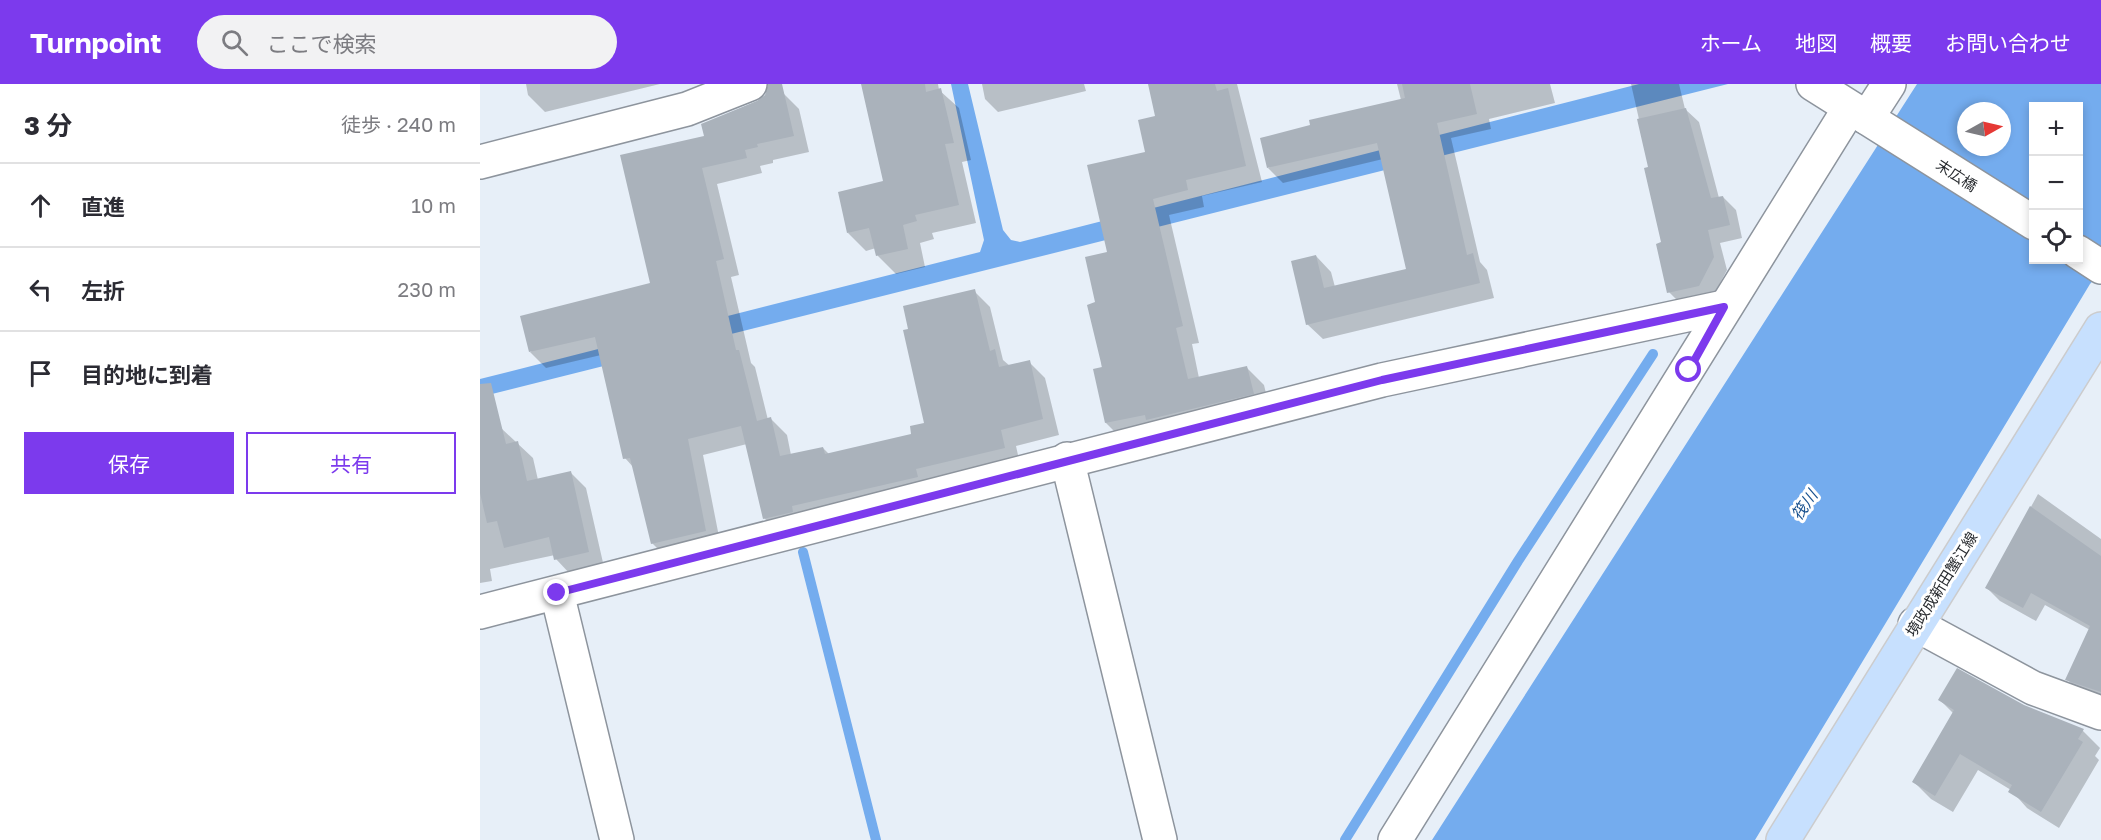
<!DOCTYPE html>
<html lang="ja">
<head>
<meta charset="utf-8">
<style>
  body { margin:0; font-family:"Golos Text","Noto Sans JP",sans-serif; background:#f2f2f3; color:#2b2b33 }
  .controls { position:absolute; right:18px; top:18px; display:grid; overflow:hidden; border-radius:0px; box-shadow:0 3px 9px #0003 }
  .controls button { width:54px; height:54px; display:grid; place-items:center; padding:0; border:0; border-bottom:2px solid #e1e1e2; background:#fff; color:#2b2b33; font:30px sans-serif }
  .compass { position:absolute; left:1477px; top:18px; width:54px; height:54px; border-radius:50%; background:#fff; box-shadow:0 3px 9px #0003; rotate:82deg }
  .stop { position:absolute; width:18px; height:18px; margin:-14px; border:4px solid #7c3aed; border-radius:50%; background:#fff }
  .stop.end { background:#7c3aed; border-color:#fff; box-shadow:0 2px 6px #0008 }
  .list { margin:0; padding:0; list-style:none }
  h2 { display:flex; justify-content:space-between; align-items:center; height:78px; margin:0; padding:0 24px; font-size:26px }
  h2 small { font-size:20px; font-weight:400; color:#7c7c81 }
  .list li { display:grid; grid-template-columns:39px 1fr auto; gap:18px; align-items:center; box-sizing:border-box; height:84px; padding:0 24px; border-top:2px solid #e1e1e2 }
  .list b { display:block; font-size:22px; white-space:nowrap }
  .list em { font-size:20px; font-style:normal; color:#7c7c81 }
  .actions { display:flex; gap:12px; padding:18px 24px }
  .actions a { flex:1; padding:14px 0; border:2px solid #7c3aed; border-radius:0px; text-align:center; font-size:21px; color:#7c3aed }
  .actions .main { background:#7c3aed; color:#fff }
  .icon { flex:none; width:33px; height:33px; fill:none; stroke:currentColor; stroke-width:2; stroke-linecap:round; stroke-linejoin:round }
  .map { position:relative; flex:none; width:1621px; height:756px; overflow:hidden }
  header { display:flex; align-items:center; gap:36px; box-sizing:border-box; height:84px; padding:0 30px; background:#7c3aed; color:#fff }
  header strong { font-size:28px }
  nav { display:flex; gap:33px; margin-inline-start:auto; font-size:21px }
  .search { width:420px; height:54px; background:#f2f2f3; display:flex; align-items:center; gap:15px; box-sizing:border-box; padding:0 21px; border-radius:33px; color:#7c7c81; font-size:22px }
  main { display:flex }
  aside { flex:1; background:#fff }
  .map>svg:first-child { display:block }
  .water { fill:#74acee; fill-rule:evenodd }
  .shadow { fill:#0003 }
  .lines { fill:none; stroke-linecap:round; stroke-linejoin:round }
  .stream { stroke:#74acee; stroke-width:10 }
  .building { fill:#aab2bb }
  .minor-casing { stroke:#8d949d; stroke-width:36 }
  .major-casing { stroke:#cccccd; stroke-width:36 }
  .minor { stroke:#fff; stroke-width:33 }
  .major { stroke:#c7e0fe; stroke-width:33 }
  .route { stroke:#7c3aed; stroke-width:8 }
  .labels { text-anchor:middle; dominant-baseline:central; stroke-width:6; stroke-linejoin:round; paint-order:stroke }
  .street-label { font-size:15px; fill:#292c30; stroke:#fff }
  .water-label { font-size:16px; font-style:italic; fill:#1a528f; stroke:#fff }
</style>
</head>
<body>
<header>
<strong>Turnpoint</strong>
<div class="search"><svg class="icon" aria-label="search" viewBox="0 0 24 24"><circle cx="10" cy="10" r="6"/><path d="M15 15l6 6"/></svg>ここで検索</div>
<nav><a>ホーム</a><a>地図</a><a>概要</a><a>お問い合わせ</a></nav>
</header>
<main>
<aside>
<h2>3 分<small>徒歩 · 240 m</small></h2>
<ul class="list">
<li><svg class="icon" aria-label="ahead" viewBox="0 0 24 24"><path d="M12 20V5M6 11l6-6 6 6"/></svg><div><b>直進</b></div><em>10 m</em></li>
<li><svg class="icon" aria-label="left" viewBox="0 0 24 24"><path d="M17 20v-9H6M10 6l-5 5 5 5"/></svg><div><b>左折</b></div><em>230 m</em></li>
<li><svg class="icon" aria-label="arrive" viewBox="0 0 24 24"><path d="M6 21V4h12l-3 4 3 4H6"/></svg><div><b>目的地に到着</b></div></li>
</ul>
<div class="actions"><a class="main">保存</a><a>共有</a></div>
</aside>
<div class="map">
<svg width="1621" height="756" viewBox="0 0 1621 756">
  <rect width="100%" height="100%" fill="#e7eff8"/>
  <g class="water">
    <polygon points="471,0 488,0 523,146 531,156 540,158 1159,0 1248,0 0,313 0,295 500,168 504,156"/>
    <path d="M1437,0H1621V188L1610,200L1275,756H952ZM1554,22H1598V176H1554ZM1486,27H1522V63H1486Z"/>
  </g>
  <g class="shadow">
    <polygon points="46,0 180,0 65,28 48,11"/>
    <polygon points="382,0 458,0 459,6 479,24 491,76 482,78 496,139 452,149 454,155 440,159 445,183 416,190 398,172 396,164 386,167 368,149 405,98"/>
    <polygon points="502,0 604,0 606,7 518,28 505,15"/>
    <polygon points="669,0 757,0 782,98 722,112 724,123 689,131 719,259 712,260 719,294 767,284 784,301 790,326 643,356 626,339 617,219 628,169 666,69 677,33"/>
    <polygon points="917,0 1070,0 1075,19 1009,35 1011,45 971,54 1000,178 1007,186 1014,214 843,255 827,240 836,172 851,188 855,203 928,186 903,75 803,99 788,84 921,16"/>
    <polygon points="1151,0 1199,0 1205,25 1219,38 1239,114 1243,113 1256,126 1262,154 1240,159 1247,186 1232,214 1202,221 1189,208 1170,84"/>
    <polygon points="303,9 319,25 329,68 293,76 293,79 280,82 282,89 237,100 259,191 251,193 271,279 275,283 288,336 291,335 307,351 311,371 343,364 349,370 433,351 446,340 494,207 510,223 523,276 530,282 549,278 565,294 579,351 536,362 540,380 300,450 284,434 267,360 223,371 241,463 188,475 172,459 154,384 145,374 121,271 66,284 50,268 172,201 226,53 223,41 284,14"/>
    <polygon points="21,344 53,374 58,396 90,388 106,404 124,483 91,491 76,475 75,471 10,485 12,497 0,499 0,349"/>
    <polygon points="1558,410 1621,455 1621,617 1600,609 1587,595 1610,546 1565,521 1556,537 1520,517 1507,504"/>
    <polygon points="1460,616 1544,622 1603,647 1620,664 1615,672 1619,676 1579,744 1547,724 1531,706 1498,686 1473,728 1451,715 1434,698 1474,630"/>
  </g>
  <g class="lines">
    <g class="stream">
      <polyline points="323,468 396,756"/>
      <polyline points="865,756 1038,477 1173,270"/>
    </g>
  </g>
  <g class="building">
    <polygon points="288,0 302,0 314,52 277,60 278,63 265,66 267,74 222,84 244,175 236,177 256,266 259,266 277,337 291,333 300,372 343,363 345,370 431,350 430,342 444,339 423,246 428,245 423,222 495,205 510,267 515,265 519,283 550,276 563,335 521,346 525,364 436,385 438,393 312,422 313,428 283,435 261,342 208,355 226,447 171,460 150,374 143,375 115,253 49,268 40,232 170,199 140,71 224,52 221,40 277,17 285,11"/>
    <polygon points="381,0 445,0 446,8 461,4 474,59 465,60 479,121 435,131 437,137 423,141 428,165 396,172 389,144 367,149 358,108 403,97"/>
    <polygon points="668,0 735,0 737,7 748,4 766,82 706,96 708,106 673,115 703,242 696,244 708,295 767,282 774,310 666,336 665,331 625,339 613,285 622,283 607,221 615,218 605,173 627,168 607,81 665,68 658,36 675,32"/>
    <polygon points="922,0 990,0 997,30 957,39 987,171 993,169 1000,199 826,241 811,177 836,171 844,204 926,185 897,59 787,84 780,54 830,41 829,36 925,14"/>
    <polygon points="1206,24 1231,114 1243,112 1250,141 1228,146 1234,173 1219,202 1187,209 1176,160 1181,158 1164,84 1168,83 1157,35"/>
    <polygon points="11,299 26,360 38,357 47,397 91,387 109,468 74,476 69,453 24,464 17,437 7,439 0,409 0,300"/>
    <polygon points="1550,422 1621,472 1621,608 1585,596 1610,542 1551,509 1543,524 1505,504"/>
    <polygon points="1477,584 1544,621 1604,645 1598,655 1603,658 1561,728 1528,708 1532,701 1480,670 1455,712 1432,698 1474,626 1458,616"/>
  </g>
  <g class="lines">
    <defs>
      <g id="minor">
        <polyline points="1333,0 1554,139"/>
        <polyline points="1387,34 1409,0"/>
        <polyline points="0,78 207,25 270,0"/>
        <polyline points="1598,168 1621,183"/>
        <polyline points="587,375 680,756"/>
        <polyline points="77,509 137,756"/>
        <polyline points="0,528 902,296 1244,223"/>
        <polyline points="1435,540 1553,604 1621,629"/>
        <polyline points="915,756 1369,25"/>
      </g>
      <polyline id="major" points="1303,756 1621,245"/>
    </defs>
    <use href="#minor" class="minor-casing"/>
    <use href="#major" class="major-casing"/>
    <use href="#minor" class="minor"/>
    <use href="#major" class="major"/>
  </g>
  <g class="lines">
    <polyline class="route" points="77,509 902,296 1244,223 1209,286"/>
  </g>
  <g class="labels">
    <g class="street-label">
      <text transform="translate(1477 91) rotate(33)">末広橋</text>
      <text transform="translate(1461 500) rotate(-58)">境政成新田蟹江線</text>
    </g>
    <g class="water-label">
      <text transform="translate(1324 421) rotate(-55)">筏川</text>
    </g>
  </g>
</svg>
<div class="controls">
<button>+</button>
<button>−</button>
<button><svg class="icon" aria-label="locate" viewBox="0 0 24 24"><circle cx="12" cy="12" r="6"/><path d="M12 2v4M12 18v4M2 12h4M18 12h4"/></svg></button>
</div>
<svg class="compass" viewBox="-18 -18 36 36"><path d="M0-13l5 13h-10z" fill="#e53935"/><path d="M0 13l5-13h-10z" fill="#7c7c81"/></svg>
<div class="stop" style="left:1209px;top:286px"></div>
<div class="stop end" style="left:77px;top:509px"></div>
</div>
</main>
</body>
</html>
